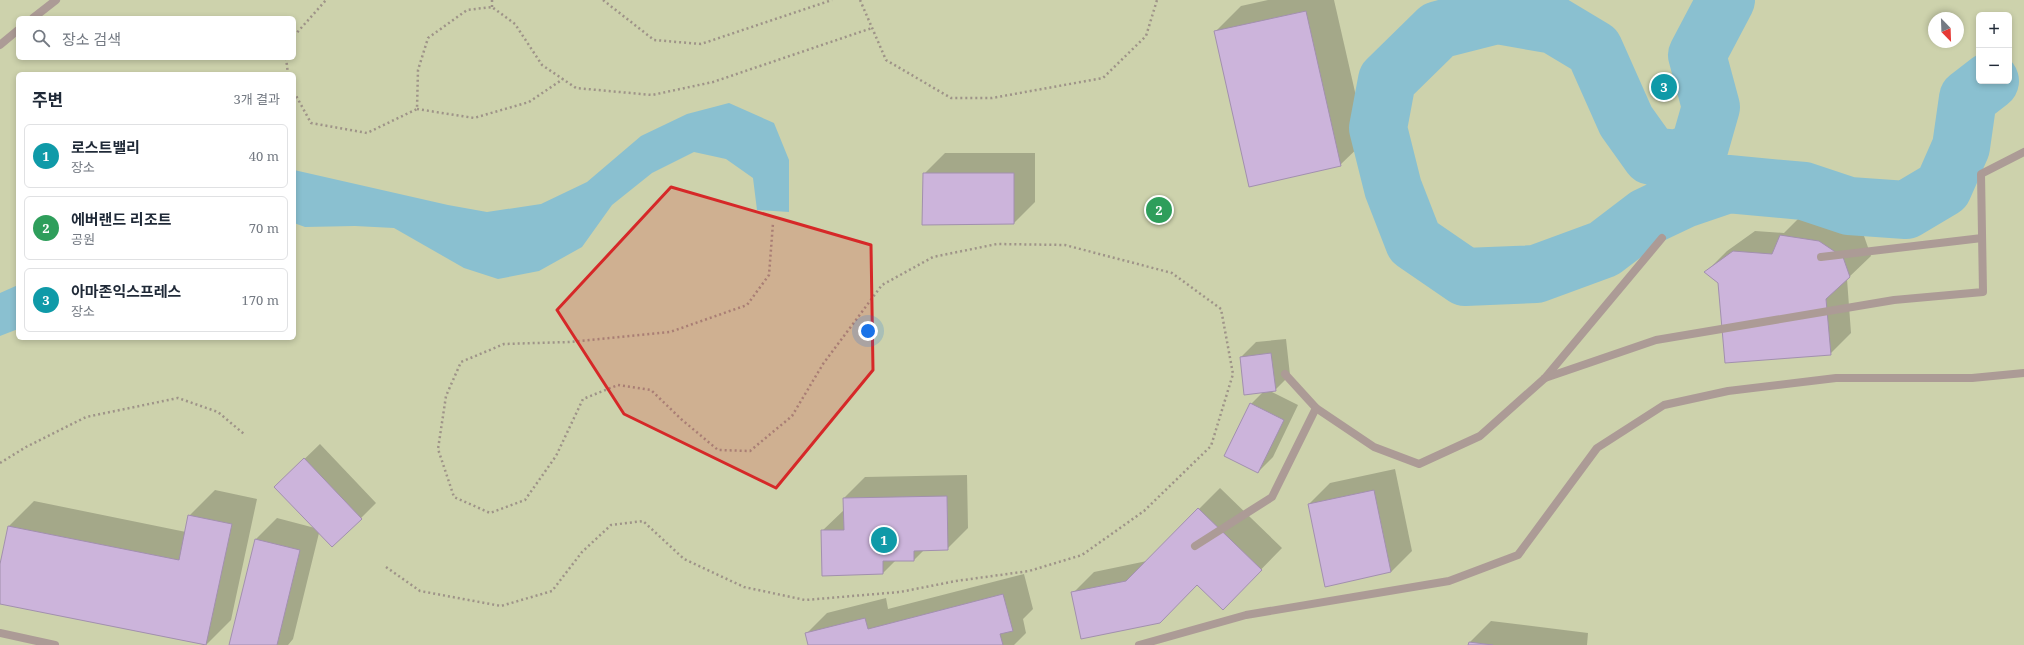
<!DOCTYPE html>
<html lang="ko">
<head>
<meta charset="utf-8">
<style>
  body { margin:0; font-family:"Noto Serif","Noto Sans KR",serif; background:#f6f6f7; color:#1f2937 }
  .controls { position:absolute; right:12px; top:12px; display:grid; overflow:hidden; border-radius:6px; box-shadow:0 2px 6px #0003 }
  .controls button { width:36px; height:36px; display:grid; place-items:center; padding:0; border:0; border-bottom:1px solid #e0e1e3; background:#fff; color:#1f2937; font:20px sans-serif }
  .compass { position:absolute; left:1928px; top:12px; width:36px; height:36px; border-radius:50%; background:#fff; box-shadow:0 2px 6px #0003; rotate:157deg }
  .you { position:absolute; left:868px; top:331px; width:14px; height:14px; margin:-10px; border:3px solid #fff; border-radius:50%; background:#1a73e8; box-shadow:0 0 0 6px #1a73e833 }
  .badge { display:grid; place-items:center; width:26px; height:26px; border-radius:50%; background:#923daa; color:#fff; font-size:13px; font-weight:700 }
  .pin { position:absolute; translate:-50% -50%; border:2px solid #fff; box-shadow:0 1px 4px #0006 }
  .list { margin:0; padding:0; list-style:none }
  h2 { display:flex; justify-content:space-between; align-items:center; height:52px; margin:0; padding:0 16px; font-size:17px }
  h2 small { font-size:13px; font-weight:400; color:#747a83 }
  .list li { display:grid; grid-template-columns:26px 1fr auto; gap:12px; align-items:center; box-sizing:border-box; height:64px; margin:0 8px 8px; padding:0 8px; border:1px solid #e0e1e3; border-radius:6px }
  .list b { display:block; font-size:15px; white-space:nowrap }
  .list p { margin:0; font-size:13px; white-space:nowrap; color:#747a83 }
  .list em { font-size:13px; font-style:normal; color:#747a83 }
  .icon { flex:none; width:22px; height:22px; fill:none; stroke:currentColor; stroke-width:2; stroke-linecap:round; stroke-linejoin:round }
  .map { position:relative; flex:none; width:2024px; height:645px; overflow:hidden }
  .search { position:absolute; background:#fff; box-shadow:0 2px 6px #0003; left:16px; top:16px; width:280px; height:44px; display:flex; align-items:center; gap:10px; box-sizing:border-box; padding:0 14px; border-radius:6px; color:#747a83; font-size:15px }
  .panel { position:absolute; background:#fff; box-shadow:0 2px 6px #0003; left:16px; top:72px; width:280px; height:268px; border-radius:6px }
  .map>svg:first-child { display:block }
  .green { fill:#cdd2ac; fill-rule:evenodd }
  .water { fill:#8ac0d0 }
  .shadow { fill:#0003 }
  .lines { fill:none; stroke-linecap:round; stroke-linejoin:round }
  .river { stroke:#8ac0d0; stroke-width:58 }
  .building { fill:#ccb4db; stroke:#a290ae }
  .path { stroke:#9e9388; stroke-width:2.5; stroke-dasharray:2 3; stroke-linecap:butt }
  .lane { stroke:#ac9b96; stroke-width:8 }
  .street { stroke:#ac9b96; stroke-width:8 }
  .marked { fill:#d62828; fill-opacity:0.2; stroke:#d62828; stroke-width:3; stroke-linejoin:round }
</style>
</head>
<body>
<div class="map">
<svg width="2024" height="645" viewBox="0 0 2024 645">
  <rect width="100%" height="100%" fill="#fbefe4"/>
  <path class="green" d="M0,0H2024V645H0ZM1979,15H2009V81H1979ZM18,18H294V58H18ZM1934,18H1958V42H1934ZM18,74H294V338H18Z"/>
  <g class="water">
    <polygon points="729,103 774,123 789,160 789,212 757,210 753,178 726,159 694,152 652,173 612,205 582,247 539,271 498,279 464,268 394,228 355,226 305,227 294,223 294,170 448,205 487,212 541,204 587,182 641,136 687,114"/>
    <polygon points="18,285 18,329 0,336 0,293"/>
  </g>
  <g class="shadow">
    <polygon points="1268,0 1334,0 1366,140 1340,165 1215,32 1241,6"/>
    <polygon points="945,153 1035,153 1035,202 1014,223 924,174"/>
    <polygon points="1802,215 1840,221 1864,236 1871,256 1847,279 1851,333 1830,354 1718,283 1706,272 1727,251 1755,231 1784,233"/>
    <polygon points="1286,339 1290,375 1275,390 1270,391 1298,405 1273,457 1258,472 1251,404 1263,392 1241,357 1256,342"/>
    <polygon points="320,444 376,503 361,518 319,533 293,639 288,645 230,645 256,539 277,518 315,528 291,472"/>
    <polygon points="1395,469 1412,551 1391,572 1309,504 1330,483"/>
    <polygon points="967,475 968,528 947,549 924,550 914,560 896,560 883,573 823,575 822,531 844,510 844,498 865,477"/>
    <polygon points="1220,488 1282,548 1244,587 1198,584 1073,593 1094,572 1147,561"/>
    <polygon points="215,490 257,499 231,620 206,645 0,603 0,569 9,526 34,501 186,532 189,516"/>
    <polygon points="1024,574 1033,609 1023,619 1026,633 1014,645 809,645 806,634 827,613 886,598 888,609"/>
    <polygon points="1491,621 1588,633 1587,645 1469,645 1470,642"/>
  </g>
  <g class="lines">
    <polyline class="river" points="1726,0 1697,55 1711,107 1699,149 1678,159 1651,156 1626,121 1594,49 1554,25 1497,15 1438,30 1387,80 1378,128 1393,188 1414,242 1465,277 1536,274 1604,249 1646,217 1684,199 1728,184 1804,191 1849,206 1906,210 1943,188 1961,147 1968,98 1990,81"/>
  </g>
  <g class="building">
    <polygon points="1306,11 1341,166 1249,187 1214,31"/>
    <polygon points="923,173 1014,173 1014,224 922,225"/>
    <polygon points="1780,235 1819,241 1843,257 1850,277 1826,299 1831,355 1725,363 1718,283 1704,272 1733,251 1772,254"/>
    <polygon points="1271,353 1276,391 1244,395 1240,357"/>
    <polygon points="1250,403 1284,420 1258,473 1224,456"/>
    <polygon points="304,458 362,519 332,547 274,487"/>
    <polygon points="1374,490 1391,572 1325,587 1308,504"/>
    <polygon points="947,496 948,550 914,551 914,561 883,561 883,574 822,576 821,530 844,530 843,498"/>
    <polygon points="1198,508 1262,570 1223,610 1197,585 1160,623 1081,639 1071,592 1126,581"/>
    <polygon points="188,515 232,524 206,645 0,604 0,564 8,526 179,560"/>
    <polygon points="255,539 300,550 277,645 229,645"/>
    <polygon points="1003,594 1013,631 1000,634 1003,645 808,645 805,633 865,618 868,629"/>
    <polygon points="1469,642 1493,645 1468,645"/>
  </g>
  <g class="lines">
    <g class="path">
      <polyline points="492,0 492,7"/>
      <polyline points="603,0 654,40 701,44 832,0"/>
      <polyline points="860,0 886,60 951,98 992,98 1103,78 1146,36 1157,0"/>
      <polyline points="294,36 326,0"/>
      <polyline points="286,58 288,74"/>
      <polyline points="294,92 311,123 367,133 417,109 418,70 428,38 467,10 492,7 515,24 542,65 576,88 652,95 713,82 872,28"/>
      <polyline points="417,109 474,118 529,102 563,79"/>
      <polyline points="0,463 26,447 86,417 178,398 218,412 244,434"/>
      <polyline points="386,567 420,591 501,606 552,591 582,552 611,525 643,521 684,559 744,587 805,600 900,592 956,581 1029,571 1082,555 1144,511 1211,446 1233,374 1221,309 1172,273 1065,245 997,244 933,257 882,285 823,364 792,416 750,451 718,450 681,419 651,390 618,385 583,399 556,456 525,500 490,513 454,497 438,449 446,396 461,362 504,344 569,342 670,332 747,305 769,275 773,223"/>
    </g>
    <g class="lane">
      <polyline points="33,18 56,0"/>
      <polyline points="0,45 18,30"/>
      <polyline points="0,633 55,645"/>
      <polyline points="1139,645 1246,615 1449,581 1518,555 1597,448 1664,405 1728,391 1836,378 1972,378 2024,373"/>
    </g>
    <g class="street">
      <polyline points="1821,257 1982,238"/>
      <polyline points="1285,374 1316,408 1374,447 1419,464 1480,436 1545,378 1662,238"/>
      <polyline points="1545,378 1656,340 1894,300 1983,292 1981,174 2024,152"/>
      <polyline points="1195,546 1272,497 1316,408"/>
    </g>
  </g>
  <path class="marked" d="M671,187L871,245L873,370L776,488L624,414L557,310Z"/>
</svg>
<div class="controls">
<button>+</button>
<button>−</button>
</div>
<svg class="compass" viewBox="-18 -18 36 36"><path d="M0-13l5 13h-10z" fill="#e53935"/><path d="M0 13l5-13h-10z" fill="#747a83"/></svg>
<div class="you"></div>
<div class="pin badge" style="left:884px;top:540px;background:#0f9aa8">1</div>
<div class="pin badge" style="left:1159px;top:210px;background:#2e9e5b">2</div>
<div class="pin badge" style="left:1664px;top:87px;background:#0f9aa8">3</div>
<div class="search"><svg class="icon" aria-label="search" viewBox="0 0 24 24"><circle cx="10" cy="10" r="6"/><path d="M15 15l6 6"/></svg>장소 검색</div>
<section class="panel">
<h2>주변<small>3개 결과</small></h2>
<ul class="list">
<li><span class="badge" style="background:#0f9aa8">1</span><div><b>로스트밸리</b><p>장소</p></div><em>40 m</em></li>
<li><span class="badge" style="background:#2e9e5b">2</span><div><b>에버랜드 리조트</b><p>공원</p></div><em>70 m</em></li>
<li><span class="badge" style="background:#0f9aa8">3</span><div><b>아마존익스프레스</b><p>장소</p></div><em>170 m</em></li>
</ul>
</section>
</div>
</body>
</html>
